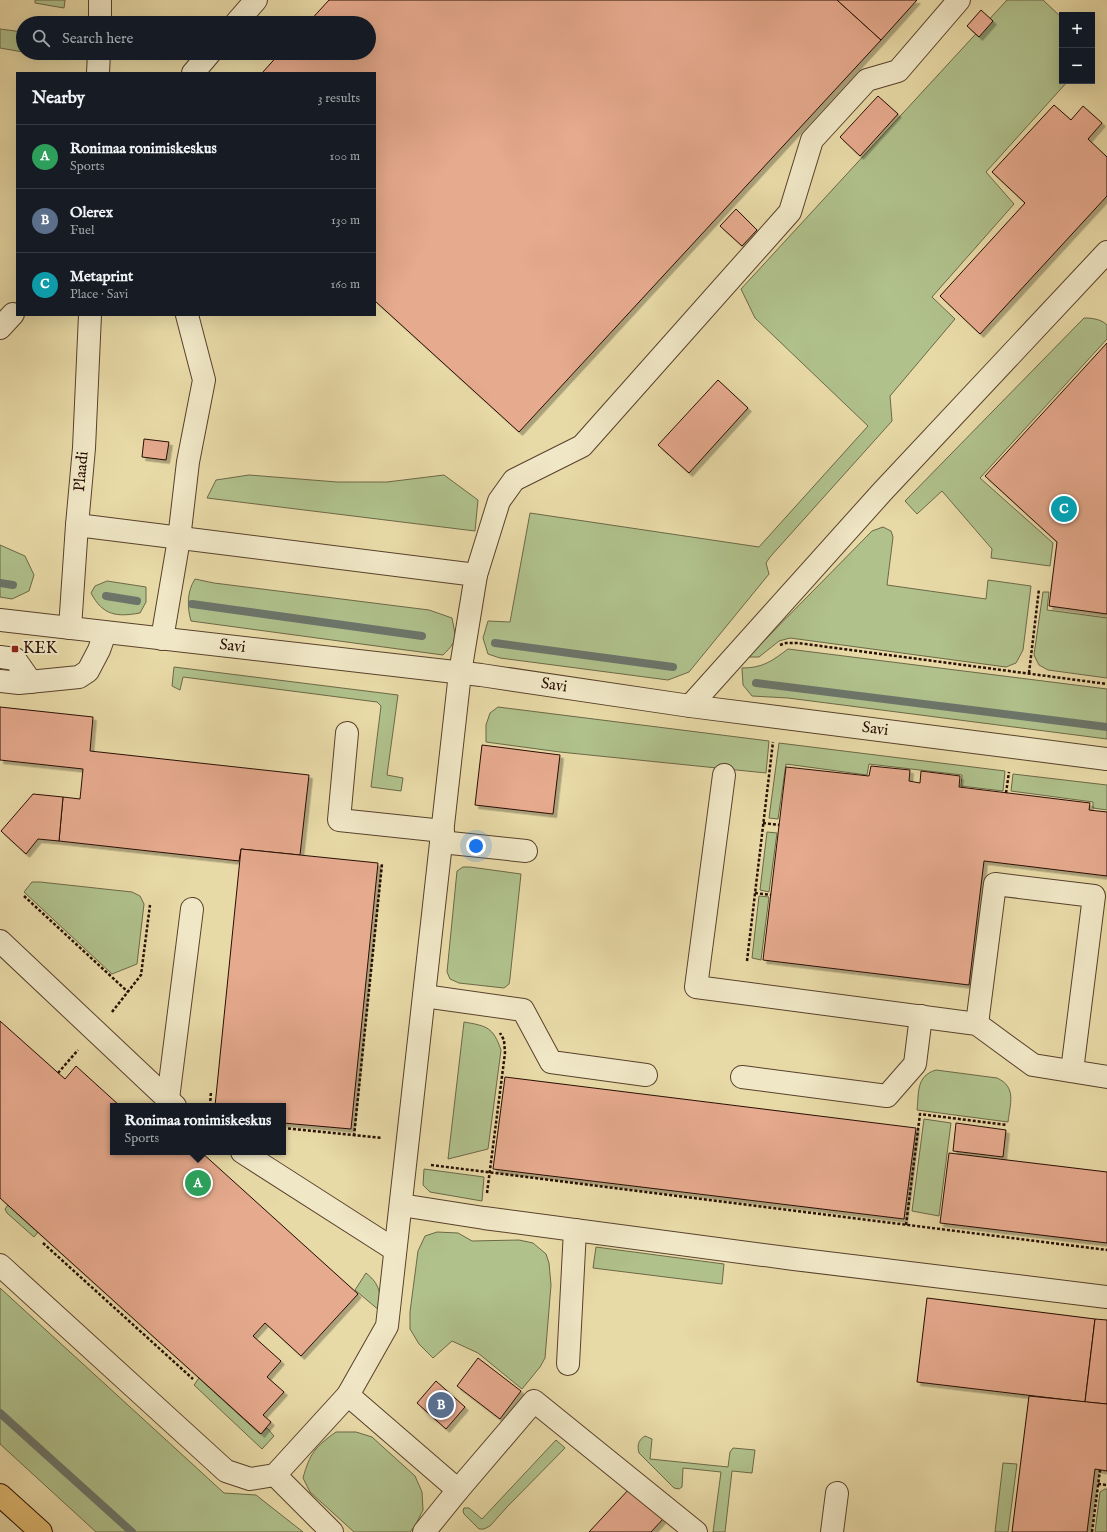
<!DOCTYPE html>
<html lang="en">
<head>
<meta charset="utf-8">
<style>
  body { margin:0; font-family:"IM FELL English",serif; background:#20242c; color:#f1f3f6 }
  .controls { position:absolute; right:12px; top:12px; display:grid; overflow:hidden; border-radius:0px; box-shadow:0 4px 16px #0002 }
  .controls button { width:36px; height:36px; display:grid; place-items:center; padding:0; border:0; border-bottom:1px solid #363941; background:#171b24; color:#f1f3f6; font:20px sans-serif }
  .you { position:absolute; left:476px; top:846px; width:14px; height:14px; margin:-10px; border:3px solid #fff; border-radius:50%; background:#1a73e8; box-shadow:0 0 0 6px #1a73e833 }
  .badge { display:grid; place-items:center; width:26px; height:26px; border-radius:50%; background:#c59692; color:#fff; font-size:13px; font-weight:700 }
  .pin { position:absolute; translate:-50% -50%; border:2px solid #fff; box-shadow:0 1px 4px #0006 }
  .popup { position:absolute; left:110px; top:1103px; width:176px; height:52px; box-sizing:border-box; display:grid; place-content:center; border-radius:0px; background:#171b24; filter:drop-shadow(0 1px 3px #0005); font-size:13px; white-space:nowrap; color:#9ea1a6 }
  .popup b { font-size:15px; color:#f1f3f6 }
  .popup::after { content:''; position:absolute; left:50%; top:100%; margin-left:-8px; border:8px solid transparent; border-top-color:#171b24 }
  .list { margin:0; padding:0; list-style:none }
  h2 { display:flex; justify-content:space-between; align-items:center; height:52px; margin:0; padding:0 16px; font-size:17px }
  h2 small { font-size:13px; font-weight:400; color:#9ea1a6 }
  .list li { display:grid; grid-template-columns:26px 1fr auto; gap:12px; align-items:center; box-sizing:border-box; height:64px; padding:0 16px; border-top:1px solid #363941 }
  .list b { display:block; font-size:15px; white-space:nowrap }
  .list p { margin:0; font-size:13px; white-space:nowrap; color:#9ea1a6 }
  .list em { font-size:13px; font-style:normal; color:#9ea1a6 }
  .icon { flex:none; width:22px; height:22px; fill:none; stroke:currentColor; stroke-width:2; stroke-linecap:round; stroke-linejoin:round }
  .map { position:relative; flex:none; width:1107px; height:1532px; overflow:hidden }
  .search { position:absolute; background:#171b24; box-shadow:0 4px 16px #0002; left:16px; top:16px; width:360px; height:44px; display:flex; align-items:center; gap:10px; box-sizing:border-box; padding:0 14px; border-radius:22px; color:#9ea1a6; font-size:15px }
  .panel { position:absolute; background:#171b24; box-shadow:0 4px 16px #0002; left:16px; top:72px; width:360px; height:244px; border-radius:0px }
  .map>svg:first-child { display:block }
  .green { fill:#b0c18c; stroke:#6c6847 }
  .lines { fill:none; stroke-linecap:round; stroke-linejoin:round }
  .stream { stroke:#6c756a; stroke-width:8 }
  .building { fill:#e6aa8e; stroke:#280e02; filter:url(#shadow) }
  .minor-casing { stroke:#58412b; stroke-width:24 }
  .highway-casing { stroke:#280e02; stroke-width:24 }
  .path { stroke:#280e02; stroke-width:2.5; stroke-dasharray:3 2; stroke-linecap:butt }
  .minor { stroke:#f0e7c6; stroke-width:22 }
  .highway { stroke:#e4bd74; stroke-width:22 }
  .poi-dot { fill:#8f2418; stroke:#f0e7c6; stroke-width:1.5 }
  .labels { text-anchor:middle; dominant-baseline:central; stroke-width:4; stroke-linejoin:round; paint-order:stroke }
  .street-label { font-size:16px; fill:#280e02; stroke:#f0e7c6 }
  .poi-label { font-size:16px; fill:#280e02; stroke:#f0e7c6; text-anchor:start }
</style>
</head>
<body>
<div class="map">
<svg width="1107" height="1532" viewBox="0 0 1107 1532">
  <defs>
    <filter id="shadow"><feDropShadow dx="3.5" dy="3.5" stdDeviation="0" flood-color="#0004"/></filter>
  </defs>
  <rect width="100%" height="100%" fill="#e8daa7"/>
  <filter id="stains"><feTurbulence type="fractalNoise" baseFrequency=".005" numOctaves="4"/><feColorMatrix values="0 0 0 0 .2 0 0 0 0 .09 0 0 0 0 .02 0 0 0 .5 -.17"/></filter>
  <radialGradient id="worn" r=".72"><stop offset=".6" stop-color="#630" stop-opacity="0"/><stop offset="1" stop-color="#630" stop-opacity=".3"/></radialGradient>
  <g class="green">
    <polygon points="35,0 65,0 64,8 35,3"/>
    <polygon points="1007,0 1043,0 1062,18 1062,81 1068,81 986,172 1014,204 932,297 955,319 890,396 892,421 770,557 766,563 769,574 689,672 668,680 500,658 488,654 483,638 488,621 510,622 530,513 759,547 868,426 755,318 741,289"/>
    <polygon points="0,29 23,32 23,52 0,48"/>
    <path d="M1084,318C1092,318 1101,319 1107,325V339L980,478L1053,543L1050,566L991,558L992,549L942,491L917,514L905,501Z"/>
    <polygon points="249,475 337,482 387,482 444,475 478,500 475,531 207,498 216,480"/>
    <polygon points="883,527 891,531 893,537 887,585 986,599 988,580 1031,586 1023,650 1016,663 1006,667 790,638 779,641 759,657 748,657 872,531"/>
    <polygon points="0,545 25,556 34,575 29,591 12,599 0,597"/>
    <path d="M195,579L214,583L429,610L452,618C456,639 458,640 443,655L191,621C187,607 187,591 195,579Z"/>
    <path d="M107,581L146,587V602L140,613C117,617 103,616 91,593L95,586Z"/>
    <polygon points="1043,592 1049,592 1047,610 1107,618 1107,678 1048,670 1039,665 1034,655"/>
    <path d="M788,649L1107,689V739L788,698L752,696L743,685L742,668C763,668 772,661 788,649Z"/>
    <polygon points="174,667 398,695 387,775 403,778 401,791 371,787 381,706 377,702 183,677 180,690 172,686"/>
    <polygon points="498,707 769,741 766,773 560,752 486,742 486,725 490,713"/>
    <polygon points="779,743 1005,771 1003,791 961,786 962,775 869,764 867,775 786,764 778,819 769,818"/>
    <polygon points="1013,774 1107,785 1107,810 1093,808 1093,802 1011,791"/>
    <polygon points="767,832 777,833 769,892 760,890"/>
    <polygon points="463,867 470,867 521,874 510,978 509,984 504,988 459,983 450,979 447,972 457,871"/>
    <polygon points="32,882 40,882 132,892 140,896 144,904 137,964 112,974 24,892"/>
    <polygon points="759,896 769,897 761,960 752,958"/>
    <path d="M464,1022C487,1026 493,1027 501,1050L488,1149L448,1159Z"/>
    <path d="M936,1070L997,1078C1017,1087 1010,1104 1008,1122L917,1110C919,1092 916,1076 936,1070Z"/>
    <polygon points="924,1119 951,1123 939,1216 912,1211"/>
    <polygon points="424,1169 484,1177 482,1201 430,1192 423,1185"/>
    <polygon points="8,1205 38,1232 34,1237 7,1213 5,1209"/>
    <polygon points="437,1232 458,1233 472,1241 519,1240 533,1243 546,1254 549,1263 551,1285 545,1358 540,1367 522,1389 478,1353 452,1341 433,1358 419,1344 410,1329 410,1312 418,1251 425,1236"/>
    <polygon points="596,1247 724,1264 722,1284 593,1268"/>
    <path d="M366,1273C380,1284 381,1294 380,1311L355,1290Z"/>
    <polygon points="0,1288 224,1493 256,1495 303,1532 96,1532 0,1444"/>
    <polygon points="199,1378 260,1434 267,1428 274,1436 262,1449 194,1385"/>
    <path d="M336,1432H356L372,1437L415,1476L422,1492L423,1510L415,1526L410,1532H354L310,1492L303,1478C310,1453 315,1447 336,1432Z"/>
    <path d="M645,1436L652,1439L650,1459L728,1467L730,1452L733,1448L755,1450L752,1473L732,1471L725,1532H713L721,1472L683,1468L682,1487L679,1489L674,1488L639,1453C637,1446 638,1440 645,1436Z"/>
    <polygon points="556,1440 565,1448 507,1507 490,1526 484,1529 479,1529 464,1514 463,1511 464,1508 469,1508 482,1519"/>
    <polygon points="1003,1463 1017,1464 1008,1532 995,1532"/>
    <polygon points="1105,1489 1107,1489 1107,1532 1095,1532 1100,1492"/>
  </g>
  <g class="lines">
    <g class="stream">
      <polyline points="0,583 13,585"/>
      <polyline points="106,596 137,601"/>
      <polyline points="192,604 422,636"/>
      <polyline points="495,643 673,667"/>
      <polyline points="756,683 1107,727"/>
      <polyline points="0,1413 132,1532"/>
    </g>
  </g>
  <g class="building">
    <polygon points="329,0 837,0 881,40 519,432 375,301 375,73 262,73 280,53 369,53 369,23 308,23"/>
    <polygon points="837,0 917,0 881,40"/>
    <polygon points="981,10 993,21 979,37 967,26"/>
    <polygon points="878,96 898,114 860,156 840,137"/>
    <polygon points="1054,105 1071,120 1083,106 1102,123 1088,139 1107,157 1107,196 980,334 940,296 1025,203 992,172"/>
    <polygon points="736,209 757,230 742,246 720,226"/>
    <polygon points="1107,343 1107,614 1049,606 1057,542 985,476"/>
    <polygon points="718,380 748,408 689,473 658,445"/>
    <polygon points="144,439 169,442 166,460 142,457"/>
    <polygon points="0,707 93,717 90,751 309,775 300,855 241,849 239,861 59,841 63,797 80,799 83,769 0,760"/>
    <polygon points="482,745 560,755 553,814 475,805"/>
    <polygon points="871,766 910,770 909,781 920,783 921,771 960,776 959,787 1090,803 1089,810 1107,812 1107,876 984,861 969,985 763,960 786,767 869,776"/>
    <polygon points="33,794 63,797 59,841 38,839 26,854 1,831"/>
    <polygon points="241,849 378,863 351,1129 283,1123 283,1106 215,1106"/>
    <polygon points="0,1021 65,1079 76,1066 120,1106 113,1106 113,1152 201,1152 358,1294 301,1356 265,1323 253,1336 281,1361 267,1377 284,1392 263,1415 271,1422 261,1434 0,1198"/>
    <polygon points="505,1077 916,1128 904,1219 493,1169"/>
    <polygon points="956,1123 1006,1130 1003,1157 953,1151"/>
    <polygon points="949,1153 1107,1172 1107,1243 940,1223"/>
    <polygon points="927,1298 1095,1319 1085,1402 917,1382"/>
    <polygon points="1095,1319 1107,1320 1107,1404 1085,1402"/>
    <polygon points="478,1358 521,1391 500,1419 457,1386"/>
    <polygon points="436,1381 465,1407 446,1429 417,1403"/>
    <polygon points="1029,1396 1107,1404 1107,1471 1095,1469 1087,1532 1012,1532"/>
    <polygon points="631,1487 664,1518 651,1532 589,1532"/>
  </g>
  <g class="lines">
    <defs>
      <g id="minor">
        <polyline points="100,23 100,0"/>
        <polyline points="236,23 256,0"/>
        <polyline points="98,73 99,53"/>
        <polyline points="193,73 210,53"/>
        <polyline points="0,328 13,314"/>
        <polyline points="77,525 476,575 460,673 387,1326 348,1395"/>
        <polyline points="476,575 499,501 514,480 582,446 790,212 812,140 867,80 898,71 959,0"/>
        <path id="s1" d="M0,620L481,675L690,706L1107,759"/>
        <path id="s2" d="M70,628L77,525L84,448L90,315"/>
        <polyline points="162,639 179,539 188,462 204,380 187,315"/>
        <polyline points="0,657 15,659 31,682"/>
        <polyline points="0,681 19,683 79,677 88,671 99,650 105,633"/>
        <polyline points="690,706 882,492 1107,252"/>
        <polyline points="347,733 339,820 443,831"/>
        <polyline points="724,775 696,987 977,1024 1033,1065 1107,1077"/>
        <polyline points="441,842 526,851"/>
        <polyline points="0,941 175,1106"/>
        <polyline points="424,996 523,1010 551,1062 646,1075"/>
        <polyline points="977,1024 995,884 1094,896 1072,1071"/>
        <polyline points="742,1077 887,1096 915,1064 921,1016"/>
        <polyline points="168,1099 192,909"/>
        <polyline points="242,1152 395,1250"/>
        <polyline points="401,1205 484,1218 794,1259 1107,1297"/>
        <polyline points="0,1265 226,1471 250,1479 275,1475 332,1532"/>
        <polyline points="568,1364 575,1230"/>
        <polyline points="275,1475 348,1395 458,1490 424,1532"/>
        <polyline points="458,1490 534,1401 696,1532"/>
        <polyline points="832,1532 837,1493"/>
      </g>
      <polyline id="highway" points="0,1495 41,1532"/>
    </defs>
    <use href="#minor" class="minor-casing"/>
    <use href="#highway" class="highway-casing"/>
    <g class="path">
      <polyline points="780,645 786,643 798,643 1107,684"/>
      <polyline points="1029,673 1039,589"/>
      <polyline points="1006,793 1009,772"/>
      <polyline points="763,823 779,825"/>
      <polyline points="755,893 771,895"/>
      <polyline points="24,896 128,992"/>
      <polyline points="747,961 773,742"/>
      <polyline points="112,1012 141,975 150,905"/>
      <polyline points="58,1073 78,1050"/>
      <polyline points="210,1106 211,1091"/>
      <polyline points="283,1128 382,1138"/>
      <polyline points="354,1136 382,864"/>
      <polyline points="431,1165 1107,1250"/>
      <polyline points="487,1193 505,1053 504,1040 500,1033"/>
      <polyline points="906,1225 920,1114 1007,1125"/>
      <polyline points="43,1243 193,1379"/>
      <polyline points="1098,1484 1107,1485"/>
      <polyline points="1092,1532 1100,1470"/>
    </g>
    <use href="#minor" class="minor"/>
    <use href="#highway" class="highway"/>
  </g>
  <rect class="poi-dot" x="11" y="645" width="8" height="8" rx="2"/>
  <g class="labels">
    <g class="street-label">
      <text stroke="none"><textPath href="#s2" startOffset="157">Plaadi</textPath></text>
      <text stroke="none"><textPath href="#s1" startOffset="234">Savi</textPath></text>
      <text stroke="none"><textPath href="#s1" startOffset="558">Savi</textPath></text>
      <text stroke="none"><textPath href="#s1" startOffset="882">Savi</textPath></text>
    </g>
    <g class="poi-label">
      <text x="23" y="649">KEK</text>
    </g>
  </g>
  <rect width="100%" height="100%" filter="url(#stains)"/>
  <rect width="100%" height="100%" fill="url(#worn)"/>
</svg>
<div class="controls">
<button>+</button>
<button>−</button>
</div>
<div class="you"></div>
<div class="pin badge" style="left:198px;top:1183px;background:#2e9e5b">A</div>
<div class="popup"><b>Ronimaa ronimiskeskus</b>Sports</div>
<div class="pin badge" style="left:441px;top:1405px;background:#5c6f8a">B</div>
<div class="pin badge" style="left:1064px;top:509px;background:#0f9aa8">C</div>
<div class="search"><svg class="icon" aria-label="search" viewBox="0 0 24 24"><circle cx="10" cy="10" r="6"/><path d="M15 15l6 6"/></svg>Search here</div>
<section class="panel">
<h2>Nearby<small>3 results</small></h2>
<ul class="list">
<li><span class="badge" style="background:#2e9e5b">A</span><div><b>Ronimaa ronimiskeskus</b><p>Sports</p></div><em>100 m</em></li>
<li><span class="badge" style="background:#5c6f8a">B</span><div><b>Olerex</b><p>Fuel</p></div><em>130 m</em></li>
<li><span class="badge" style="background:#0f9aa8">C</span><div><b>Metaprint</b><p>Place · Savi</p></div><em>160 m</em></li>
</ul>
</section>
</div>
</body>
</html>
